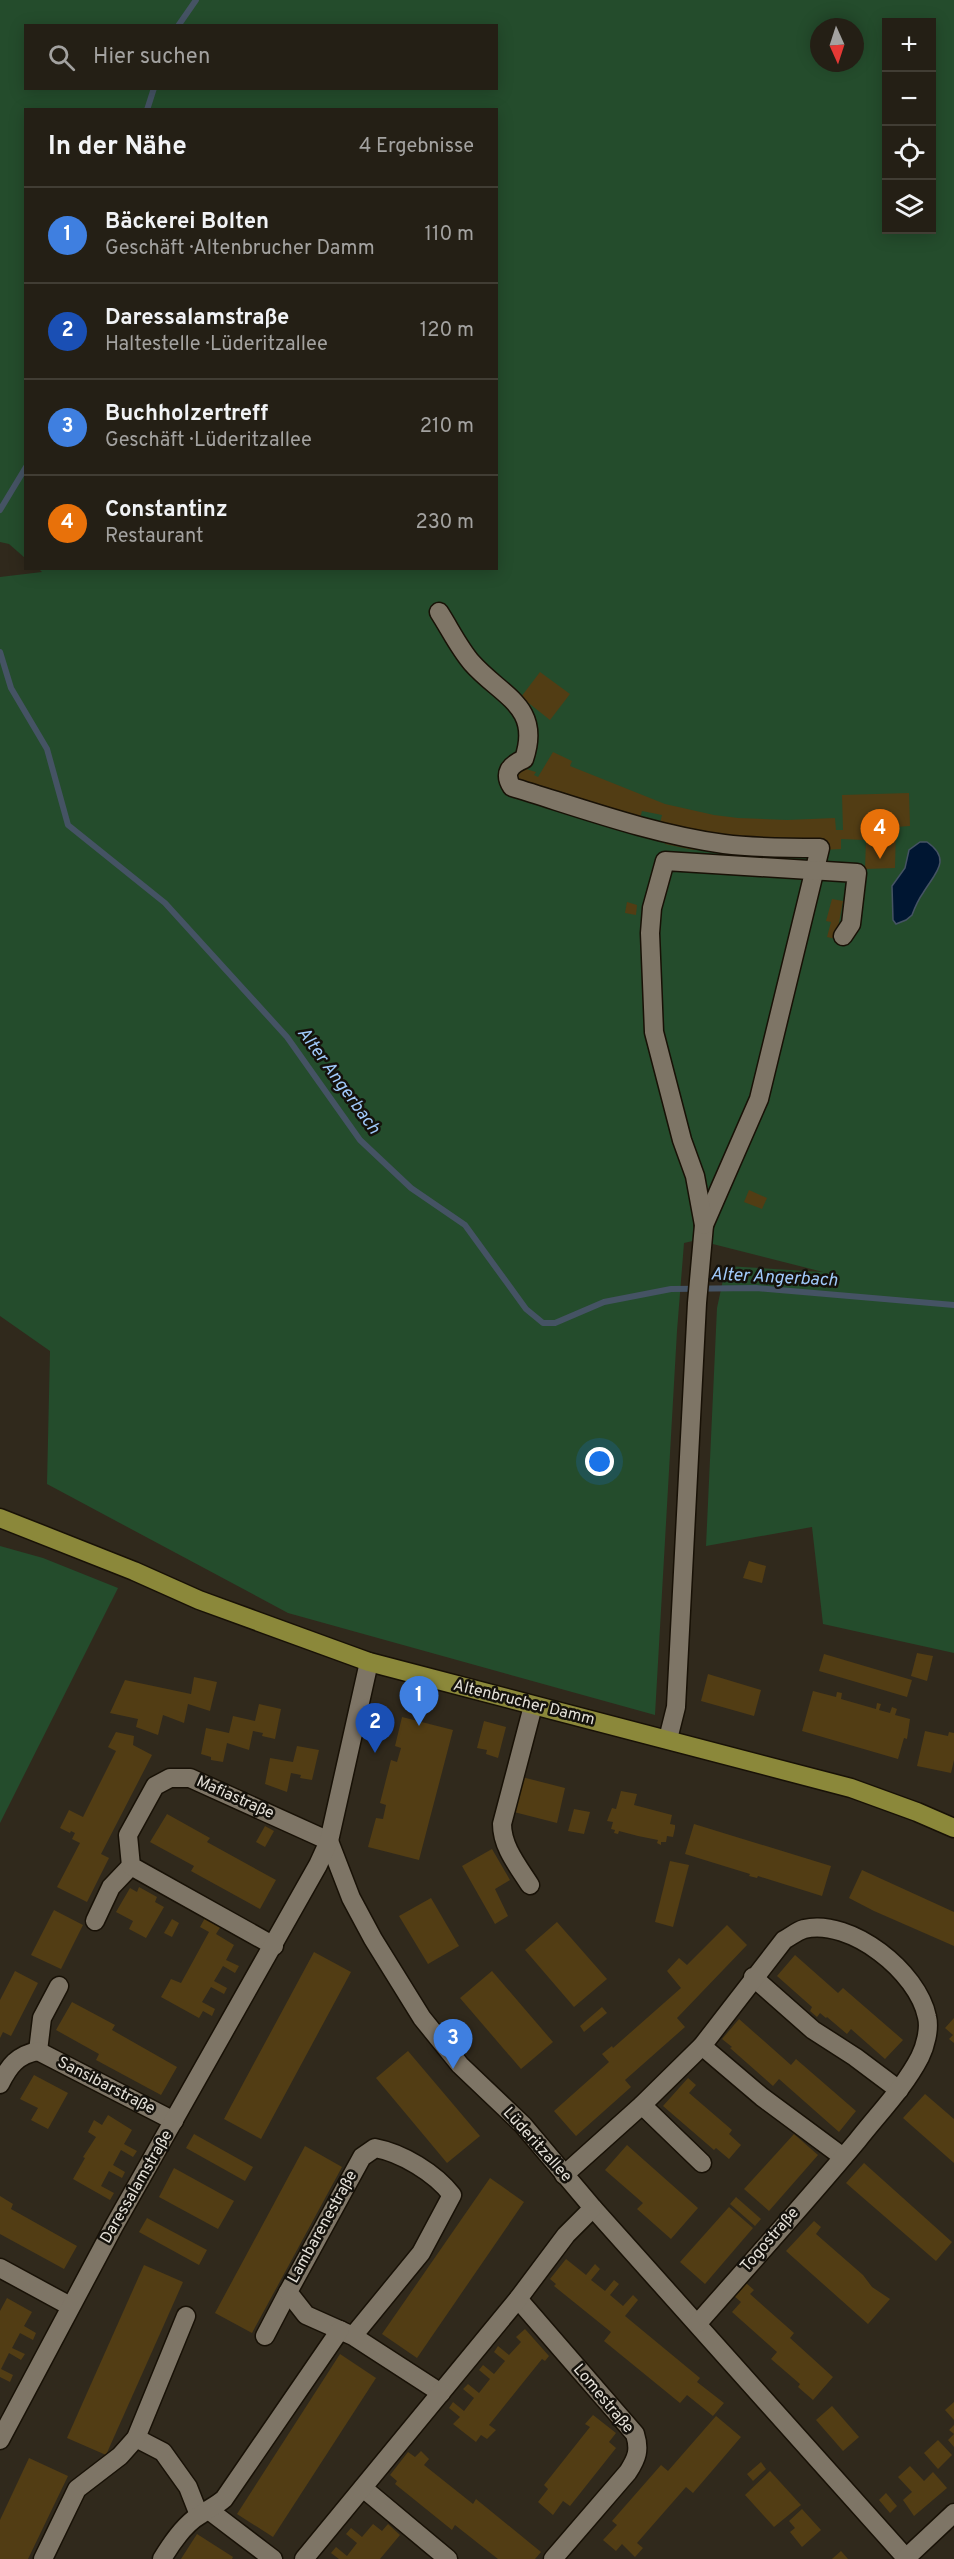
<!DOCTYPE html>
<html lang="de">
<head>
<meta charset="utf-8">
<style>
  body { margin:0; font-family:Overpass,sans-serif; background:#2c271e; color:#f1f3f6 }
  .controls { position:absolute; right:18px; top:18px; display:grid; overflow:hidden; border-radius:0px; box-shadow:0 3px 15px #0003 }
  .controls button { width:54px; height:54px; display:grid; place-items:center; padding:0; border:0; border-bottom:2px solid #413d34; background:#241f15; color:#f1f3f6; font:30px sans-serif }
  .compass { position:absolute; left:810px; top:18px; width:54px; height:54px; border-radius:50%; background:#241f15; box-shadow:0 3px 15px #0003; rotate:177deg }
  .you { position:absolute; left:600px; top:1462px; width:21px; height:21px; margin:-15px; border:4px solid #fff; border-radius:50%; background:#1a73e8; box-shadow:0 0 0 9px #1a73e833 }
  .badge { display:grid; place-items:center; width:39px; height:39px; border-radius:50%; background:#8c9099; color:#fff; font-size:20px; font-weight:700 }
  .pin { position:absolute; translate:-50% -50px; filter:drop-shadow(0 2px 3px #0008) }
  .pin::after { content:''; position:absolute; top:32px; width:21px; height:18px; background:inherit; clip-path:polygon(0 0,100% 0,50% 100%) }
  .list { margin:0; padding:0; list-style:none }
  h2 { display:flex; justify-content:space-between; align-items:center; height:78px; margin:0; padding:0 24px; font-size:26px }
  h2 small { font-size:20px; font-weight:400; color:#a3a2a0 }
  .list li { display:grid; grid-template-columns:39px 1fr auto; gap:18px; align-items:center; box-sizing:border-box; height:96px; padding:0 24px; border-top:2px solid #413d34 }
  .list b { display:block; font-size:22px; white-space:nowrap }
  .list p { margin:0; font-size:20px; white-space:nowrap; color:#a3a2a0 }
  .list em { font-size:20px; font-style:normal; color:#a3a2a0 }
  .icon { flex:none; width:33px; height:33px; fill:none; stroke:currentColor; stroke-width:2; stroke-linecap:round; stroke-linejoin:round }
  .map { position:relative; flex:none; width:954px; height:2559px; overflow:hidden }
  .search { position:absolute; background:#241f15; box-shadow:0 3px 15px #0003; left:24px; top:24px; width:474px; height:66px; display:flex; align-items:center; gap:15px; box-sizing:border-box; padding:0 21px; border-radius:0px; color:#a3a2a0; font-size:22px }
  .panel { position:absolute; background:#241f15; box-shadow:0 3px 15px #0003; left:24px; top:108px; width:474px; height:462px; border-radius:0px }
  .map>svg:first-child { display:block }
  .green { fill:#244c2c; fill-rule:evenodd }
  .water { fill:#001632; stroke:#455364; stroke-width:1.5 }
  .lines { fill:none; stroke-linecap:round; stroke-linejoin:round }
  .stream { stroke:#455364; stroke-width:6 }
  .building { fill:#523d14 }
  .minor-casing { stroke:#181106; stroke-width:21 }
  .major-casing { stroke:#181106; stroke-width:21 }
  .minor { stroke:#7e7566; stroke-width:18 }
  .major { stroke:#8b883a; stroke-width:18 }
  .labels { text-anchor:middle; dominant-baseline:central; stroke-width:5; stroke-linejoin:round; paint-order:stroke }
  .street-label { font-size:16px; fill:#e5e1d9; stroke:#15120c }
  .water-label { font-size:18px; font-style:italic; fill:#a1cafb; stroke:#15120c }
</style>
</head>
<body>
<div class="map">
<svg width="954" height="2559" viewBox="0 0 954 2559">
  <rect width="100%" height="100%" fill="#30291c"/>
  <g class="green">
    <path d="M0,0H954V1653L823,1624L812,1527L706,1546L717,1308L726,1266L823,1272L697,1240L684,1243L677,1331L655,1715L288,1613L47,1484L50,1351L0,1316V577L42,572L38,568H496V110H26L25,558L9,544L0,542ZM886,22H932V230H886ZM26,26H496V88H26ZM819,27H855V63H819Z"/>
    <polygon points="0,1546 43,1558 118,1588 0,1823"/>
  </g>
  <path class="water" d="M920,842H927C953,860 934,874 923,893C918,900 915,907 912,915L906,920L896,924L893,920L892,886L905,868L909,850Z"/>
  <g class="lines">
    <g class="stream">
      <polyline points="178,26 196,0"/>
      <polyline points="147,110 154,88"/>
      <polyline points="0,510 26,467"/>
      <polyline points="0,652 11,688 47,749 68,825 165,903 287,1037 360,1140 411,1188 465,1225 526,1309 543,1323 555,1323 604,1302 671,1289 756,1288 954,1305"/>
    </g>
  </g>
  <g class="building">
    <polygon points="540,672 570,694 550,720 521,697"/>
    <polygon points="553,752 572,761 570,766 665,804 714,815 738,818 787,820 835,818 836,830 843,830 842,795 909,793 910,826 896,827 895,868 865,869 866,840 841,839 841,849 823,850 659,827 662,815 642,811 639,822 511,782 516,766 536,772 534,775 538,777"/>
    <polygon points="667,837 696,844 694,850 665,844"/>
    <polygon points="832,899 843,901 836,939 827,937 831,922 826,921"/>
    <polygon points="627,902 637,905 636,915 625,913"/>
    <polygon points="749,1190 767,1198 762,1209 744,1202"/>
    <polygon points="749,1561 766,1566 762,1583 743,1578"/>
    <polygon points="917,1653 933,1656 927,1681 911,1676"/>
    <polygon points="824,1654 912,1680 907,1697 819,1671"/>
    <polygon points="708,1674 761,1690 754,1716 701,1701"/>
    <polygon points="194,1677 217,1682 210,1711 188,1704 184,1723 163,1715 158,1735 136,1727 138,1719 110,1713 125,1680 191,1694"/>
    <polygon points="813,1691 836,1697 837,1692 842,1693 841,1699 876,1709 877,1703 881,1704 879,1710 890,1713 892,1707 897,1709 895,1715 910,1719 907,1739 904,1738 898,1759 802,1731"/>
    <polygon points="259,1704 281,1709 275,1739 262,1736 263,1733 253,1731 249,1750 227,1743 223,1762 211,1760 211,1757 201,1754 206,1728 229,1733 233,1716 255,1721"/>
    <polygon points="402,1717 453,1730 419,1860 368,1847 376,1818 383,1819 386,1805 380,1803 391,1760 397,1762 401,1748 395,1746"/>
    <polygon points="484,1721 506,1727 498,1758 486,1754 487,1750 477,1748"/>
    <polygon points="925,1731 948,1736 949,1732 954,1733 954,1760 951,1773 917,1766"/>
    <polygon points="116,1732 134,1736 133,1745 152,1755 101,1854 109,1858 87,1902 57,1887 80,1843 72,1839 75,1833 71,1831 70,1833 60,1828 69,1810 83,1817 116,1751 108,1747"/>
    <polygon points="297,1746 319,1750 312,1780 300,1778 301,1775 291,1773 287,1792 265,1784 270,1758 293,1762"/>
    <polygon points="518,1776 565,1788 557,1823 510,1811"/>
    <polygon points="621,1791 637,1794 634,1805 672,1815 670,1824 675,1825 675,1828 673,1837 667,1836 666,1842 661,1842 661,1845 657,1843 658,1840 638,1836 619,1831 618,1834 614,1833 615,1830 611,1829 613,1822 607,1821 612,1808 616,1809"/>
    <polygon points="574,1809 590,1812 584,1834 568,1831"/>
    <polygon points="167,1814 210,1838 207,1842 276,1880 260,1909 191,1871 194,1866 150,1842"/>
    <polygon points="694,1824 831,1866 822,1896 758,1876 757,1878 749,1876 750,1874 685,1854"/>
    <polygon points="265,1826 274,1831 265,1847 256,1842"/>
    <polygon points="492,1849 510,1880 495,1889 508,1916 495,1924 462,1866"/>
    <polygon points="670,1861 689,1865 673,1927 655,1922"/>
    <polygon points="862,1870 954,1912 954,1946 874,1911 849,1898"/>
    <polygon points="139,1887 157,1897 155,1902 164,1907 146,1938 129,1929 133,1921 116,1912 130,1888 137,1892"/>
    <polygon points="431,1898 459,1946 428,1964 399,1916"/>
    <polygon points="54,1910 83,1925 61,1969 31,1955"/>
    <polygon points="205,1918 221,1926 216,1934 234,1945 226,1960 239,1966 235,1973 223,1966 214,1981 227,1988 224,1994 211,1987 202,2002 215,2009 212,2016 203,2011 199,2018 161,1997 171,1979 181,1983 186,1974 209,1932 200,1927"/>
    <polygon points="172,1919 179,1923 172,1937 164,1933"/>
    <polygon points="557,1922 607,1979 574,2007 525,1950"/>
    <polygon points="727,1925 747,1945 677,2018 685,2027 625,2080 631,2087 576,2136 554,2111 609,2062 602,2054 612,2046 613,2048 681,1988 667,1971 679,1958 687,1965"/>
    <polygon points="314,1952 351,1972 261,2139 224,2119"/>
    <polygon points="795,1955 838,1993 843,1988 903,2040 885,2059 851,2029 847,2034 827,2017 826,2018 820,2013 817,2017 810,2011 812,2007 777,1976"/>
    <polygon points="15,1971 38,1983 11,2036 3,2032 0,2038 0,2000"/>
    <polygon points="492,1971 553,2042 521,2069 460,1998"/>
    <polygon points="72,2002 115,2025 112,2030 177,2067 161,2095 96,2060 99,2054 56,2030"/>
    <polygon points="602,2007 607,2013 584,2032 580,2026"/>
    <polygon points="954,2018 954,2043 949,2039 953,2035 945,2028"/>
    <polygon points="739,2019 791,2065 796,2059 856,2111 839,2132 779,2079 773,2086 730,2048 732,2047 722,2039"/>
    <polygon points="408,2051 480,2136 447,2163 376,2078"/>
    <polygon points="34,2075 68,2093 48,2129 31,2120 38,2108 20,2099"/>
    <polygon points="688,2078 696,2085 689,2093 732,2130 729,2134 741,2145 729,2159 716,2148 714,2150 663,2106"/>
    <polygon points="925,2094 954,2119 954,2163 903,2118"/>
    <polygon points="108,2115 132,2130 124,2144 137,2151 133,2157 121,2150 113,2165 125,2172 122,2178 109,2171 101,2186 114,2193 110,2200 73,2179 85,2158 83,2157 96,2137 88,2132 94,2120 102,2125"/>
    <polygon points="194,2134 253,2167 245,2181 186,2148"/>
    <polygon points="794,2134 818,2155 769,2211 744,2189"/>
    <polygon points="627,2145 698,2208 671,2239 637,2209 643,2203 605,2170"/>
    <polygon points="305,2146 342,2167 252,2333 215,2313"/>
    <polygon points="864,2163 952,2242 936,2261 846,2183"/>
    <polygon points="174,2168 234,2201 218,2229 159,2197"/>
    <polygon points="490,2178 524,2202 417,2358 382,2334"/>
    <polygon points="0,2196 13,2204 11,2209 77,2246 64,2269 0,2234"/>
    <polygon points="736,2197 761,2219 755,2226 730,2204"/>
    <polygon points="729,2207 753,2228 705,2284 680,2262"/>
    <polygon points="147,2218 207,2250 199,2265 139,2232"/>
    <polygon points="814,2221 821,2227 816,2234 863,2275 872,2287 890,2299 868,2324 786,2251"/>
    <polygon points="566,2259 586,2275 595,2264 600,2269 591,2280 605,2291 614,2280 619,2284 610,2295 623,2306 633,2295 638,2300 625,2316 700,2378 697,2382 724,2403 713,2416 687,2395 680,2403 604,2341 611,2332 554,2286 556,2284 550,2279"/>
    <polygon points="144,2265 183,2282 106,2455 67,2438"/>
    <polygon points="746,2283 754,2290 750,2294 794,2333 790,2338 833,2377 813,2400 798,2387 800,2384 771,2359 777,2352 732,2312 741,2302 734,2296"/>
    <polygon points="7,2298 32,2312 24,2326 36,2333 33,2340 20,2333 12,2348 25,2354 21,2360 9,2353 1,2369 13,2375 10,2382 0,2377 0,2311"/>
    <polygon points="525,2329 549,2356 545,2361 542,2359 489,2425 496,2430 487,2439 481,2435 476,2442 453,2424 460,2417 449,2408 453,2402 464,2411 474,2398 463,2389 468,2384 479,2393 490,2379 479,2370 483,2365 494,2374 505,2361 494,2352 498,2346 509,2355 521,2342 516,2337"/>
    <polygon points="340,2354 376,2378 273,2537 237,2514"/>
    <polygon points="954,2402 954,2420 945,2410"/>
    <polygon points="832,2406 859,2437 843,2451 816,2420"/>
    <polygon points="593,2415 616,2433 609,2442 616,2448 570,2506 563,2501 553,2515 538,2502 548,2489 544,2485 590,2427 585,2424"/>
    <polygon points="716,2416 741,2437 693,2493 686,2487 637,2543 643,2548 635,2557 622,2544 616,2551 603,2540 617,2525 612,2521 661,2465 668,2471"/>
    <polygon points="954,2425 954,2447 948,2440 954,2434 949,2430"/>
    <polygon points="938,2440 952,2455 938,2469 924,2453"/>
    <polygon points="421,2451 429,2459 424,2465 473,2504 476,2499 541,2552 535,2559 498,2559 455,2525 452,2530 395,2484 397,2481 390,2475 408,2452 415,2457"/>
    <polygon points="29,2458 68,2476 28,2559 0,2559 0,2520"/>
    <polygon points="761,2462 766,2469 753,2481 747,2474"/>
    <polygon points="910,2466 924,2481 933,2472 947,2488 914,2516 903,2500 912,2492 898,2477"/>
    <polygon points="770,2471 801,2505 774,2527 745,2495"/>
    <polygon points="886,2493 897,2506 890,2513 879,2500"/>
    <polygon points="802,2509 821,2530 802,2547 790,2532 795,2528 789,2521"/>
    <polygon points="373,2524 382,2531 388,2524 400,2535 380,2559 339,2559 331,2553 336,2547 347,2556 357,2543 346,2534 351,2528 362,2537"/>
    <polygon points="197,2534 233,2557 232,2559 181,2559"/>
    <polygon points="841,2551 848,2559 832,2559"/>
  </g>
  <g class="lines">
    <defs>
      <g id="minor">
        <path d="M439,612C450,629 459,648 472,663C501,696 542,706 524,759C510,765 503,773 512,787C581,808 651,834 724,844C755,848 788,848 820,848L759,1099L704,1225L697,1303L676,1707L668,1739"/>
        <polyline points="704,1225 695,1176 682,1140 654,1032 650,933 652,908 665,861 857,873 851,924 843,936"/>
        <polyline points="329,1841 351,1898 373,1939 422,2018 460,2065 523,2125 593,2208 907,2559"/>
        <path d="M530,1885C518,1866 502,1847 502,1824L533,1706"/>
        <polyline points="95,1921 111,1887 131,1866"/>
        <polyline points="274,1946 131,1866 128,1835 155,1786 170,1778 190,1778 329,1841"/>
        <polyline points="753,1977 813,2030 855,2057 899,2090"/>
        <polyline points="702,2046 762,2097 843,2157"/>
        <polyline points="38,2051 42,2018 59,1986"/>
        <path d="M0,2084C9,2066 17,2055 38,2051L174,2121"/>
        <polyline points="642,2105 702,2163"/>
        <path d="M564,2175L642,2105L702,2046L784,1940C790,1937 797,1931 804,1929C851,1918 918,1972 927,2017C930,2029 925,2047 920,2057C904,2088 878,2114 857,2141C805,2203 751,2263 698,2323"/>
        <polyline points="0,2268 70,2306"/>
        <path d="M518,2299L635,2434C640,2450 637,2458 628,2472L553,2559"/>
        <polyline points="265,2336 288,2292"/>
        <path d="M353,2336L306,2315L288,2292L362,2157L375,2148C402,2153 435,2173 452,2195L421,2253L353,2336L441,2393"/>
        <polyline points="136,2438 163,2452 188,2487 199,2515"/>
        <polyline points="0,2440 114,2226 318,1865 329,1841 369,1662"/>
        <polyline points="363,2488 448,2559"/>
        <polyline points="210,2511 273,2559"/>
        <polyline points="906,2558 954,2513"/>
        <polyline points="43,2559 77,2489 120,2456 136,2438 186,2316"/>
        <path d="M162,2559C171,2544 184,2524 200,2515C208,2509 216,2506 224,2499L340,2330"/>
        <polyline points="304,2559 518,2299 566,2235 593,2208"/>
      </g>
      <polyline id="major" points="0,1518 134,1571 199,1600 369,1662 851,1788 917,1812 954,1828"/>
    </defs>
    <use href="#minor" class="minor-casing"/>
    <use href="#major" class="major-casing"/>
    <use href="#minor" class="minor"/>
    <use href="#major" class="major"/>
  </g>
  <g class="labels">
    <g class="street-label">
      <text transform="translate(524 1703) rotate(14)">Altenbrucher Damm</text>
      <text transform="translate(235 1798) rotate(24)">Mafiastraße</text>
      <text transform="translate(106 2086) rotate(27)">Sansibarstraße</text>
      <text transform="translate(537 2145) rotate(48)">Lüderitzallee</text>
      <text transform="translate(137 2187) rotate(-60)">Daressalamstraße</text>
      <text transform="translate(323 2227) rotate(-61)">Lambarenestraße</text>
      <text transform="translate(770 2240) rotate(-49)">Togostraße</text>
      <text transform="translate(603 2399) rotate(50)">Lomestraße</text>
    </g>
    <g class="water-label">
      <text transform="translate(338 1081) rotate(54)">Alter Angerbach</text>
      <text transform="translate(774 1278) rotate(3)">Alter Angerbach</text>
    </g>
  </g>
</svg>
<div class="controls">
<button>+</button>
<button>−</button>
<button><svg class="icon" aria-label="locate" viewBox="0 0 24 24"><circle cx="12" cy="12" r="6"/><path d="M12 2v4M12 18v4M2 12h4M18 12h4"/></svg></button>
<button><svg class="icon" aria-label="layers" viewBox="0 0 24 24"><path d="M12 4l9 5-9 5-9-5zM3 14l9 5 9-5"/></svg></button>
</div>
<svg class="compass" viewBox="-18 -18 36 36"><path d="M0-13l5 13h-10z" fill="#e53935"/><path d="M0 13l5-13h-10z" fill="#a3a2a0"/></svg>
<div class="you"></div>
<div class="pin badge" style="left:419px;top:1726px;background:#3f7fe0">1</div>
<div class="pin badge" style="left:375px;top:1753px;background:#1a4fb4">2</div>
<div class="pin badge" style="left:453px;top:2069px;background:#3f7fe0">3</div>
<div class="pin badge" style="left:880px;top:859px;background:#e8710a">4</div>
<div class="search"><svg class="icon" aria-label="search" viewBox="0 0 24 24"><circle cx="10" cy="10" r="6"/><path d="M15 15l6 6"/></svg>Hier suchen</div>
<section class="panel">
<h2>In der Nähe<small>4 Ergebnisse</small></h2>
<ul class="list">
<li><span class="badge" style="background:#3f7fe0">1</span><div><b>Bäckerei Bolten</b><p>Geschäft · Altenbrucher Damm</p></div><em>110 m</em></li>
<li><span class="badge" style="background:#1a4fb4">2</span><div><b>Daressalamstraße</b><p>Haltestelle · Lüderitzallee</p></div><em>120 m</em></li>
<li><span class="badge" style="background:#3f7fe0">3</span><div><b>Buchholzertreff</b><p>Geschäft · Lüderitzallee</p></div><em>210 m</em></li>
<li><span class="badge" style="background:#e8710a">4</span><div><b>Constantinz</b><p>Restaurant</p></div><em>230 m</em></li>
</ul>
</section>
</div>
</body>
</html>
